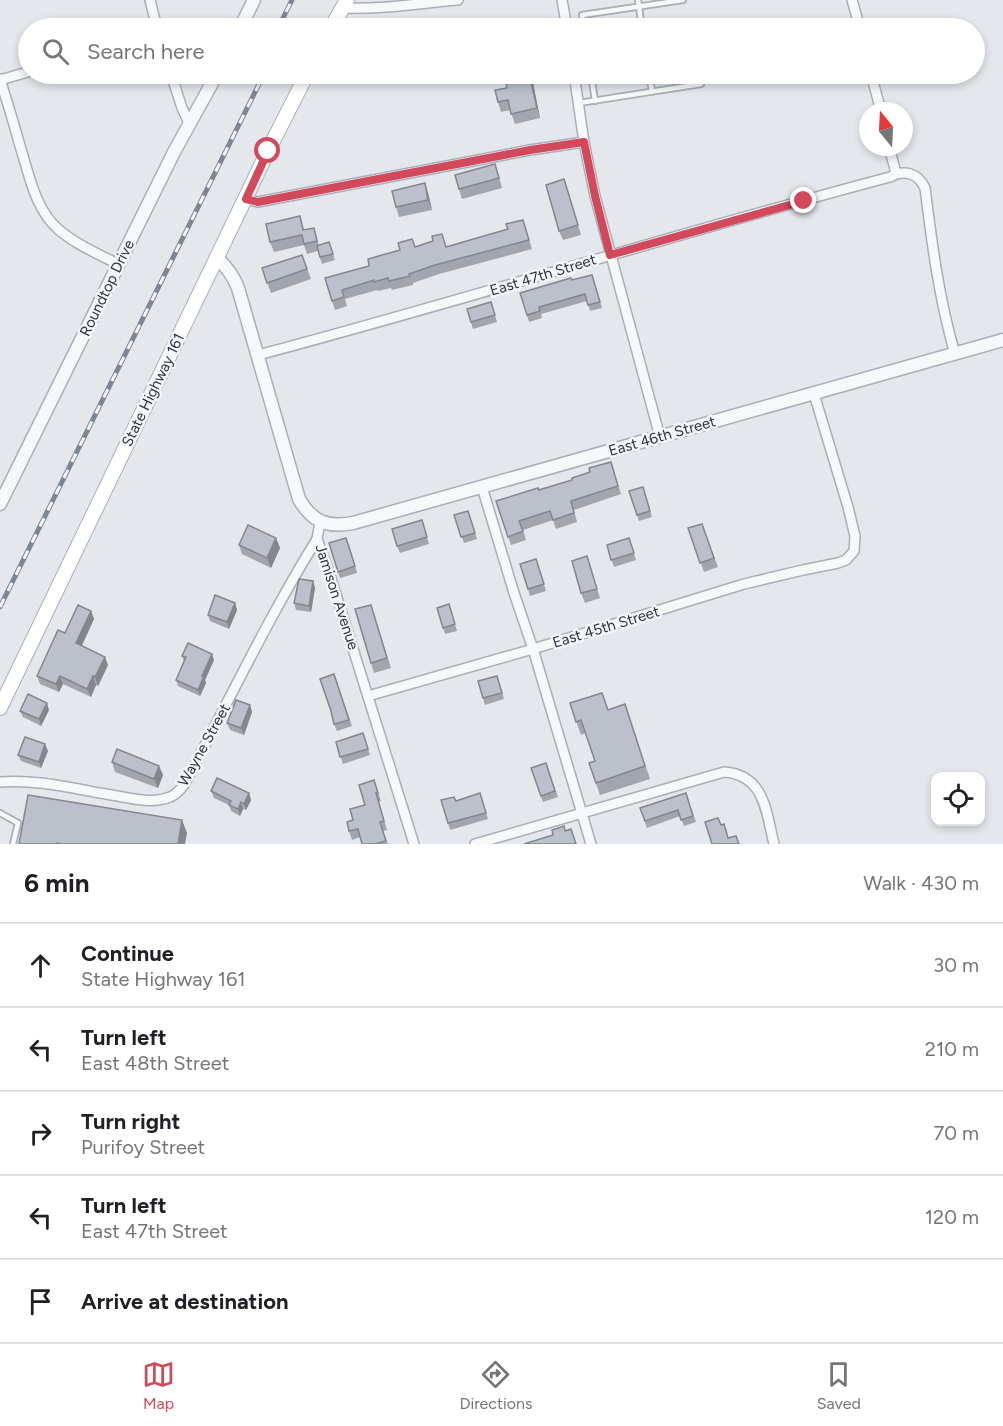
<!DOCTYPE html>
<html lang="en">
<head>
<meta charset="utf-8">
<style>
  body { margin:0; font-family:Figtree,sans-serif; background:#f2f2f2; color:#202124 }
  .controls { position:absolute; right:18px; bottom:18px; display:grid; overflow:hidden; border-radius:12px; box-shadow:0 3px 9px #0003 }
  .controls button { width:54px; height:54px; display:grid; place-items:center; padding:0; border:0; border-bottom:2px solid #e0e0e0; background:#fff; color:#202124; font:30px sans-serif }
  .compass { position:absolute; left:859px; top:102px; width:54px; height:54px; border-radius:50%; background:#fff; box-shadow:0 3px 9px #0003; rotate:342deg }
  .stop { position:absolute; width:18px; height:18px; margin:-14px; border:4px solid #d1495b; border-radius:50%; background:#fff }
  .stop.end { background:#d1495b; border-color:#fff; box-shadow:0 2px 6px #0008 }
  .list { margin:0; padding:0; list-style:none }
  h2 { display:flex; justify-content:space-between; align-items:center; height:78px; margin:0; padding:0 24px; font-size:26px }
  h2 small { font-size:20px; font-weight:400; color:#757577 }
  .list li { display:grid; grid-template-columns:39px 1fr auto; gap:18px; align-items:center; box-sizing:border-box; height:84px; padding:0 24px; border-top:2px solid #e0e0e0 }
  .list b { display:block; font-size:22px; white-space:nowrap }
  .list p { margin:0; font-size:20px; white-space:nowrap; color:#757577 }
  .list em { font-size:20px; font-style:normal; color:#757577 }
  .icon { flex:none; width:33px; height:33px; fill:none; stroke:currentColor; stroke-width:2; stroke-linecap:round; stroke-linejoin:round }
  .map { position:relative; flex:none; width:1003px; height:844px; overflow:hidden }
  .search { position:absolute; background:#fff; box-shadow:0 3px 9px #0003; left:18px; right:18px; top:18px; height:66px; display:flex; align-items:center; gap:15px; box-sizing:border-box; padding:0 21px; border-radius:33px; color:#757577; font-size:22px }
  .sheet { height:498px; background:#fff }
  nav { display:flex; justify-content:space-around; align-items:center; box-sizing:border-box; height:84px; border-top:2px solid #e0e0e0; background:#fff; font-size:16px; color:#757577 }
  nav a { display:grid; justify-items:center; gap:3px }
  nav .on { color:#d1495b }
  .map>svg:first-child { display:block }
  .lines { fill:none; stroke-linecap:round; stroke-linejoin:round }
  .service-casing { stroke:#a9aeb7; stroke-width:8 }
  .minor-casing { stroke:#a9aeb7; stroke-width:12 }
  .tertiary-casing { stroke:#a9aeb7; stroke-width:15 }
  .secondary-casing { stroke:#a9aeb7; stroke-width:16 }
  .service { stroke:#f7f8fa; stroke-width:4.5 }
  .minor { stroke:#f7f8fa; stroke-width:9 }
  .tertiary { stroke:#f7f8fa; stroke-width:12 }
  .secondary { stroke:#fff; stroke-width:14 }
  .rail-casing { stroke:#7d8696; stroke-width:5 }
  .rail { stroke:#f4f6f9; stroke-width:3; stroke-dasharray:9; stroke-linecap:butt }
  .wall { fill:#a1a5ae }
  .shaded-wall { fill:#83868d }
  .building { fill:#bbc0ca; stroke:#83868d; stroke-width:1.5 }
  .route { stroke:#d1495b; stroke-width:8 }
  .labels { text-anchor:middle; dominant-baseline:central; stroke-width:5; stroke-linejoin:round; paint-order:stroke }
  .street-label { font-size:15px; fill:#2b3445; stroke:#f4f6f9 }
</style>
</head>
<body>
<div class="map">
<svg width="1003" height="844" viewBox="0 0 1003 844">
  <rect width="100%" height="100%" fill="#e4e7ec"/>
  <g class="lines">
    <defs>
      <g id="service">
        <polyline points="638,0 642,28"/>
        <polyline points="584,28 582,15 683,0"/>
        <polyline points="591,74 595,101"/>
        <polyline points="649,74 652,91"/>
        <polyline points="579,103 701,84 699,74"/>
        <polyline points="0,813 18,823 13,844"/>
      </g>
      <g id="minor">
        <polyline points="150,0 157,28"/>
        <polyline points="562,0 567,28"/>
        <polyline points="852,0 860,28"/>
        <path d="M342,8C381,10 420,3 458,0"/>
        <polyline points="171,74 182,108 189,123"/>
        <polyline points="574,74 584,142 595,196 660,437"/>
        <polyline points="871,74 881,111"/>
        <path d="M0,79C7,101 14,124 20,146C29,174 35,209 58,229C75,244 98,254 118,264"/>
        <polyline points="0,80 28,72"/>
        <polyline points="889,147 896,173"/>
        <polyline points="246,199 258,202 530,150 584,142"/>
        <path d="M258,355C469,299 678,233 890,177C904,169 918,173 925,188C932,244 939,299 955,354"/>
        <polyline points="482,487 514,593 533,649 591,844"/>
        <polyline points="320,522 317,539 329,572 414,844"/>
        <polyline points="368,696 533,649 744,584 803,570 838,563 846,560 854,551 855,536 848,507 814,394"/>
        <path d="M0,782C35,779 71,788 106,794C126,797 150,805 170,797C176,795 180,790 184,785C228,703 268,618 317,539"/>
        <path d="M475,844L724,772C765,775 766,812 774,844"/>
      </g>
      <g id="tertiary">
        <polyline points="240,28 254,0"/>
        <path d="M217,258C227,267 233,275 238,288L299,499C312,522 328,528 353,523L1003,340"/>
        <polyline points="0,504 174,152 217,74"/>
      </g>
      <g id="secondary">
        <polyline points="331,28 347,0"/>
        <polyline points="0,708 268,151 307,74"/>
      </g>
    </defs>
    <use href="#service" class="service-casing"/>
    <use href="#minor" class="minor-casing"/>
    <use href="#tertiary" class="tertiary-casing"/>
    <use href="#secondary" class="secondary-casing"/>
    <use href="#service" class="service"/>
    <use href="#minor" class="minor"/>
    <use href="#tertiary" class="tertiary"/>
    <use href="#secondary" class="secondary"/>
    <defs>
      <g id="rail">
        <polyline points="278,28 292,0"/>
        <polyline points="0,607 264,74"/>
      </g>
    </defs>
    <use href="#rail" class="rail-casing"/>
    <use href="#rail" class="rail"/>
  </g>
  <g class="wall">
    <polygon points="529,74 533,83 540,118 515,124 510,110 501,112 498,102 507,88"/>
    <polygon points="498,173 502,188 462,199 459,189"/>
    <polygon points="567,189 581,235 563,240 559,231"/>
    <polygon points="428,193 432,210 399,217 396,207"/>
    <polygon points="303,226 304,230 314,228 319,245 329,242 335,260 322,264 318,251 307,254 304,245 274,252 270,242"/>
    <polygon points="526,229 532,249 439,274 413,283 413,285 392,290 391,288 378,291 377,290 345,299 347,306 335,310 325,278 369,266 400,250 412,239 415,246 446,247"/>
    <polygon points="302,255 311,279 271,293 262,268"/>
    <polygon points="592,275 602,308 590,311 587,301 541,314 542,318 529,322 520,293"/>
    <polygon points="491,302 497,322 473,329 467,309"/>
    <polygon points="611,462 621,494 574,510 577,522 556,529 553,520 523,530 526,540 511,545 496,501 572,480"/>
    <polygon points="643,487 652,517 639,521 629,491"/>
    <polygon points="468,511 477,539 464,543 454,515"/>
    <polygon points="422,520 429,544 400,553 397,546"/>
    <polygon points="702,524 718,567 704,572 688,528"/>
    <polygon points="276,538 280,548 271,568 242,554 239,545"/>
    <polygon points="629,538 636,560 614,567 607,545"/>
    <polygon points="329,543 349,544 357,573 340,578"/>
    <polygon points="587,556 600,598 585,603 581,593"/>
    <polygon points="536,559 546,591 530,596 528,589"/>
    <polygon points="313,581 315,588 311,612 296,610 294,603"/>
    <polygon points="235,603 237,610 229,629 210,621 208,615"/>
    <polygon points="451,610 457,631 445,634 443,628"/>
    <polygon points="91,611 94,619 81,646 108,665 98,686 96,685 91,697 63,684 59,692 40,684 37,676 65,633"/>
    <polygon points="374,614 391,668 374,673 371,663"/>
    <polygon points="182,656 214,660 205,680 206,683 200,696 178,686 176,680 184,661"/>
    <polygon points="334,674 352,726 337,731 334,724"/>
    <polygon points="499,682 504,699 485,705 483,698"/>
    <polygon points="570,703 608,710 625,704 650,779 600,795 589,763 595,761 585,733 581,735"/>
    <polygon points="250,705 252,712 244,735 230,730 227,723"/>
    <polygon points="49,710 41,726 23,717 20,711"/>
    <polygon points="363,733 370,755 343,764 336,742"/>
    <polygon points="48,751 41,768 21,761 18,755"/>
    <polygon points="112,762 159,766 163,775 158,788 115,772"/>
    <polygon points="546,763 558,797 543,802 531,768"/>
    <polygon points="374,780 381,801 379,802 387,830 383,831 388,844 362,844 360,837 352,840 349,831 353,820 365,805"/>
    <polygon points="211,791 249,793 251,800 246,810 243,809 240,816 231,811 229,805 214,798"/>
    <polygon points="480,793 488,819 450,830 448,823 456,801"/>
    <polygon points="686,793 696,822 684,826 680,816 647,828 640,808"/>
  </g>
  <g class="shaded-wall">
    <polygon points="529,74 533,83 540,118 537,108"/>
    <polygon points="425,183 428,193 432,210 428,200"/>
    <polygon points="276,538 280,548 271,568 267,558"/>
    <polygon points="313,581 315,588 311,612 309,606"/>
    <polygon points="235,603 237,610 229,629 227,622"/>
    <polygon points="91,611 94,619 79,652 76,643"/>
    <polygon points="212,654 214,660 205,680 206,683 200,696 198,690 202,676"/>
    <polygon points="105,657 108,665 98,686 95,677"/>
    <polygon points="60,676 63,684 59,692 56,684"/>
    <polygon points="93,676 96,685 91,697 87,689"/>
    <polygon points="47,703 49,710 41,726 39,719"/>
    <polygon points="250,705 252,712 244,735 241,728"/>
    <polygon points="45,744 48,751 41,768 39,762"/>
    <polygon points="159,766 163,775 158,788 154,779"/>
    <polygon points="249,793 251,800 246,810 244,804"/>
    <polygon points="241,802 243,809 240,816 238,809"/>
    <polygon points="182,820 187,833 185,844 178,844"/>
  </g>
  <g class="building">
    <polygon points="529,74 537,108 511,114 508,100 498,102 495,90 507,88 505,79"/>
    <polygon points="495,164 499,178 459,189 455,175"/>
    <polygon points="564,179 578,225 559,231 546,185"/>
    <polygon points="425,183 428,200 396,207 392,191"/>
    <polygon points="300,216 303,230 314,228 317,241 304,244 302,235 270,242 266,224"/>
    <polygon points="523,220 529,240 435,265 409,274 410,276 389,281 388,278 374,282 374,280 342,290 344,297 332,301 325,278 369,266 368,259 400,250 398,243 412,239 415,247 433,241 432,236 442,234 446,247 508,229 506,224"/>
    <polygon points="329,242 333,254 320,257 317,246"/>
    <polygon points="302,255 307,269 267,283 262,268"/>
    <polygon points="592,275 600,302 588,305 585,294 539,307 540,311 527,315 520,293 571,278 572,280"/>
    <polygon points="491,302 495,315 471,322 467,309"/>
    <polygon points="611,462 618,486 571,501 574,513 553,520 550,511 519,521 523,531 508,537 496,501 538,488 539,490 572,480 572,478 590,472 589,468"/>
    <polygon points="643,487 650,511 637,515 629,491"/>
    <polygon points="468,511 475,533 461,537 454,515"/>
    <polygon points="422,520 427,537 397,546 392,529"/>
    <polygon points="702,524 714,558 700,563 688,528"/>
    <polygon points="248,525 276,538 267,558 239,545"/>
    <polygon points="346,538 355,566 338,572 329,543"/>
    <polygon points="629,538 634,553 611,560 607,545"/>
    <polygon points="587,556 597,589 581,593 572,561"/>
    <polygon points="536,559 544,584 528,589 520,564"/>
    <polygon points="299,579 313,581 309,606 294,603"/>
    <polygon points="215,595 235,603 227,622 208,615"/>
    <polygon points="449,604 455,624 443,628 437,608"/>
    <polygon points="78,605 91,611 76,643 105,657 95,677 93,676 87,689 60,676 56,684 37,676 58,630 65,633"/>
    <polygon points="371,605 387,658 371,663 355,609"/>
    <polygon points="188,643 212,654 202,676 204,676 198,690 176,680 186,657 182,656"/>
    <polygon points="334,674 349,720 334,724 331,711 320,679"/>
    <polygon points="497,676 502,693 483,698 478,681"/>
    <polygon points="602,693 608,710 625,704 645,766 596,783 589,763 595,761 581,720 576,722 570,703"/>
    <polygon points="28,694 47,703 39,719 20,711"/>
    <polygon points="236,700 250,705 241,728 227,723"/>
    <polygon points="363,733 368,749 340,757 336,742"/>
    <polygon points="25,737 45,744 39,762 18,755"/>
    <polygon points="117,749 159,766 154,779 112,762"/>
    <polygon points="546,763 555,791 541,796 531,768"/>
    <polygon points="217,778 249,793 244,804 241,802 238,809 229,805 231,801 211,791"/>
    <polygon points="374,780 378,793 376,793 384,821 380,822 386,841 375,844 362,844 358,829 349,831 347,822 353,820 350,809 365,805 359,785"/>
    <polygon points="480,793 486,813 448,823 441,800 454,797 456,801"/>
    <polygon points="686,793 693,816 681,820 678,810 645,821 640,808"/>
    <polygon points="28,795 182,820 178,844 62,844 57,843 56,844 19,844"/>
    <polygon points="718,818 721,825 724,824 728,838 736,836 739,844 712,844 705,822"/>
    <polygon points="564,826 565,831 571,829 576,844 524,844 553,835 552,830"/>
  </g>
  <g class="lines">
    <polyline class="route" points="268,151 246,199 258,202 530,150 584,142 595,196 610,255 804,201"/>
  </g>
  <g class="labels">
    <g class="street-label">
      <text transform="translate(543 275) rotate(-17)">East 47th Street</text>
      <text transform="translate(107 288) rotate(-64)">Roundtop Drive</text>
      <text transform="translate(153 390) rotate(-64)">State Highway 161</text>
      <text transform="translate(662 436) rotate(-16)">East 46th Street</text>
      <text transform="translate(337 597) rotate(72)">Jamison Avenue</text>
      <text transform="translate(606 627) rotate(-17)">East 45th Street</text>
      <text transform="translate(204 745) rotate(-61)">Wayne Street</text>
    </g>
  </g>
</svg>
<div class="controls">
<button><svg class="icon" aria-label="locate" viewBox="0 0 24 24"><circle cx="12" cy="12" r="6"/><path d="M12 2v4M12 18v4M2 12h4M18 12h4"/></svg></button>
</div>
<svg class="compass" viewBox="-18 -18 36 36"><path d="M0-13l5 13h-10z" fill="#e53935"/><path d="M0 13l5-13h-10z" fill="#757577"/></svg>
<div class="stop" style="left:268px;top:151px"></div>
<div class="stop end" style="left:804px;top:201px"></div>
<div class="search"><svg class="icon" aria-label="search" viewBox="0 0 24 24"><circle cx="10" cy="10" r="6"/><path d="M15 15l6 6"/></svg>Search here</div>
</div>
<section class="sheet">
<h2>6 min<small>Walk · 430 m</small></h2>
<ul class="list">
<li><svg class="icon" aria-label="ahead" viewBox="0 0 24 24"><path d="M12 20V5M6 11l6-6 6 6"/></svg><div><b>Continue</b><p>State Highway 161</p></div><em>30 m</em></li>
<li><svg class="icon" aria-label="left" viewBox="0 0 24 24"><path d="M17 20v-9H6M10 6l-5 5 5 5"/></svg><div><b>Turn left</b><p>East 48th Street</p></div><em>210 m</em></li>
<li><svg class="icon" aria-label="right" viewBox="0 0 24 24"><path d="M7 20v-9h11M14 6l5 5-5 5"/></svg><div><b>Turn right</b><p>Purifoy Street</p></div><em>70 m</em></li>
<li><svg class="icon" aria-label="left" viewBox="0 0 24 24"><path d="M17 20v-9H6M10 6l-5 5 5 5"/></svg><div><b>Turn left</b><p>East 47th Street</p></div><em>120 m</em></li>
<li><svg class="icon" aria-label="arrive" viewBox="0 0 24 24"><path d="M6 21V4h12l-3 4 3 4H6"/></svg><div><b>Arrive at destination</b></div></li>
</ul>
</section>
<nav>
<a class="on"><svg class="icon" aria-label="map" viewBox="0 0 24 24"><path d="M3 6l6-2 6 2 6-2v14l-6 2-6-2-6 2zM9 4v14M15 6v14"/></svg>Map</a>
<a><svg class="icon" aria-label="directions" viewBox="0 0 24 24"><path d="M12 3l9 9-9 9-9-9zM9 14v-3h6M13 9l2 2-2 2"/></svg>Directions</a>
<a><svg class="icon" aria-label="saved" viewBox="0 0 24 24"><path d="M7 4h10v16l-5-4-5 4z"/></svg>Saved</a>
</nav>
</body>
</html>
